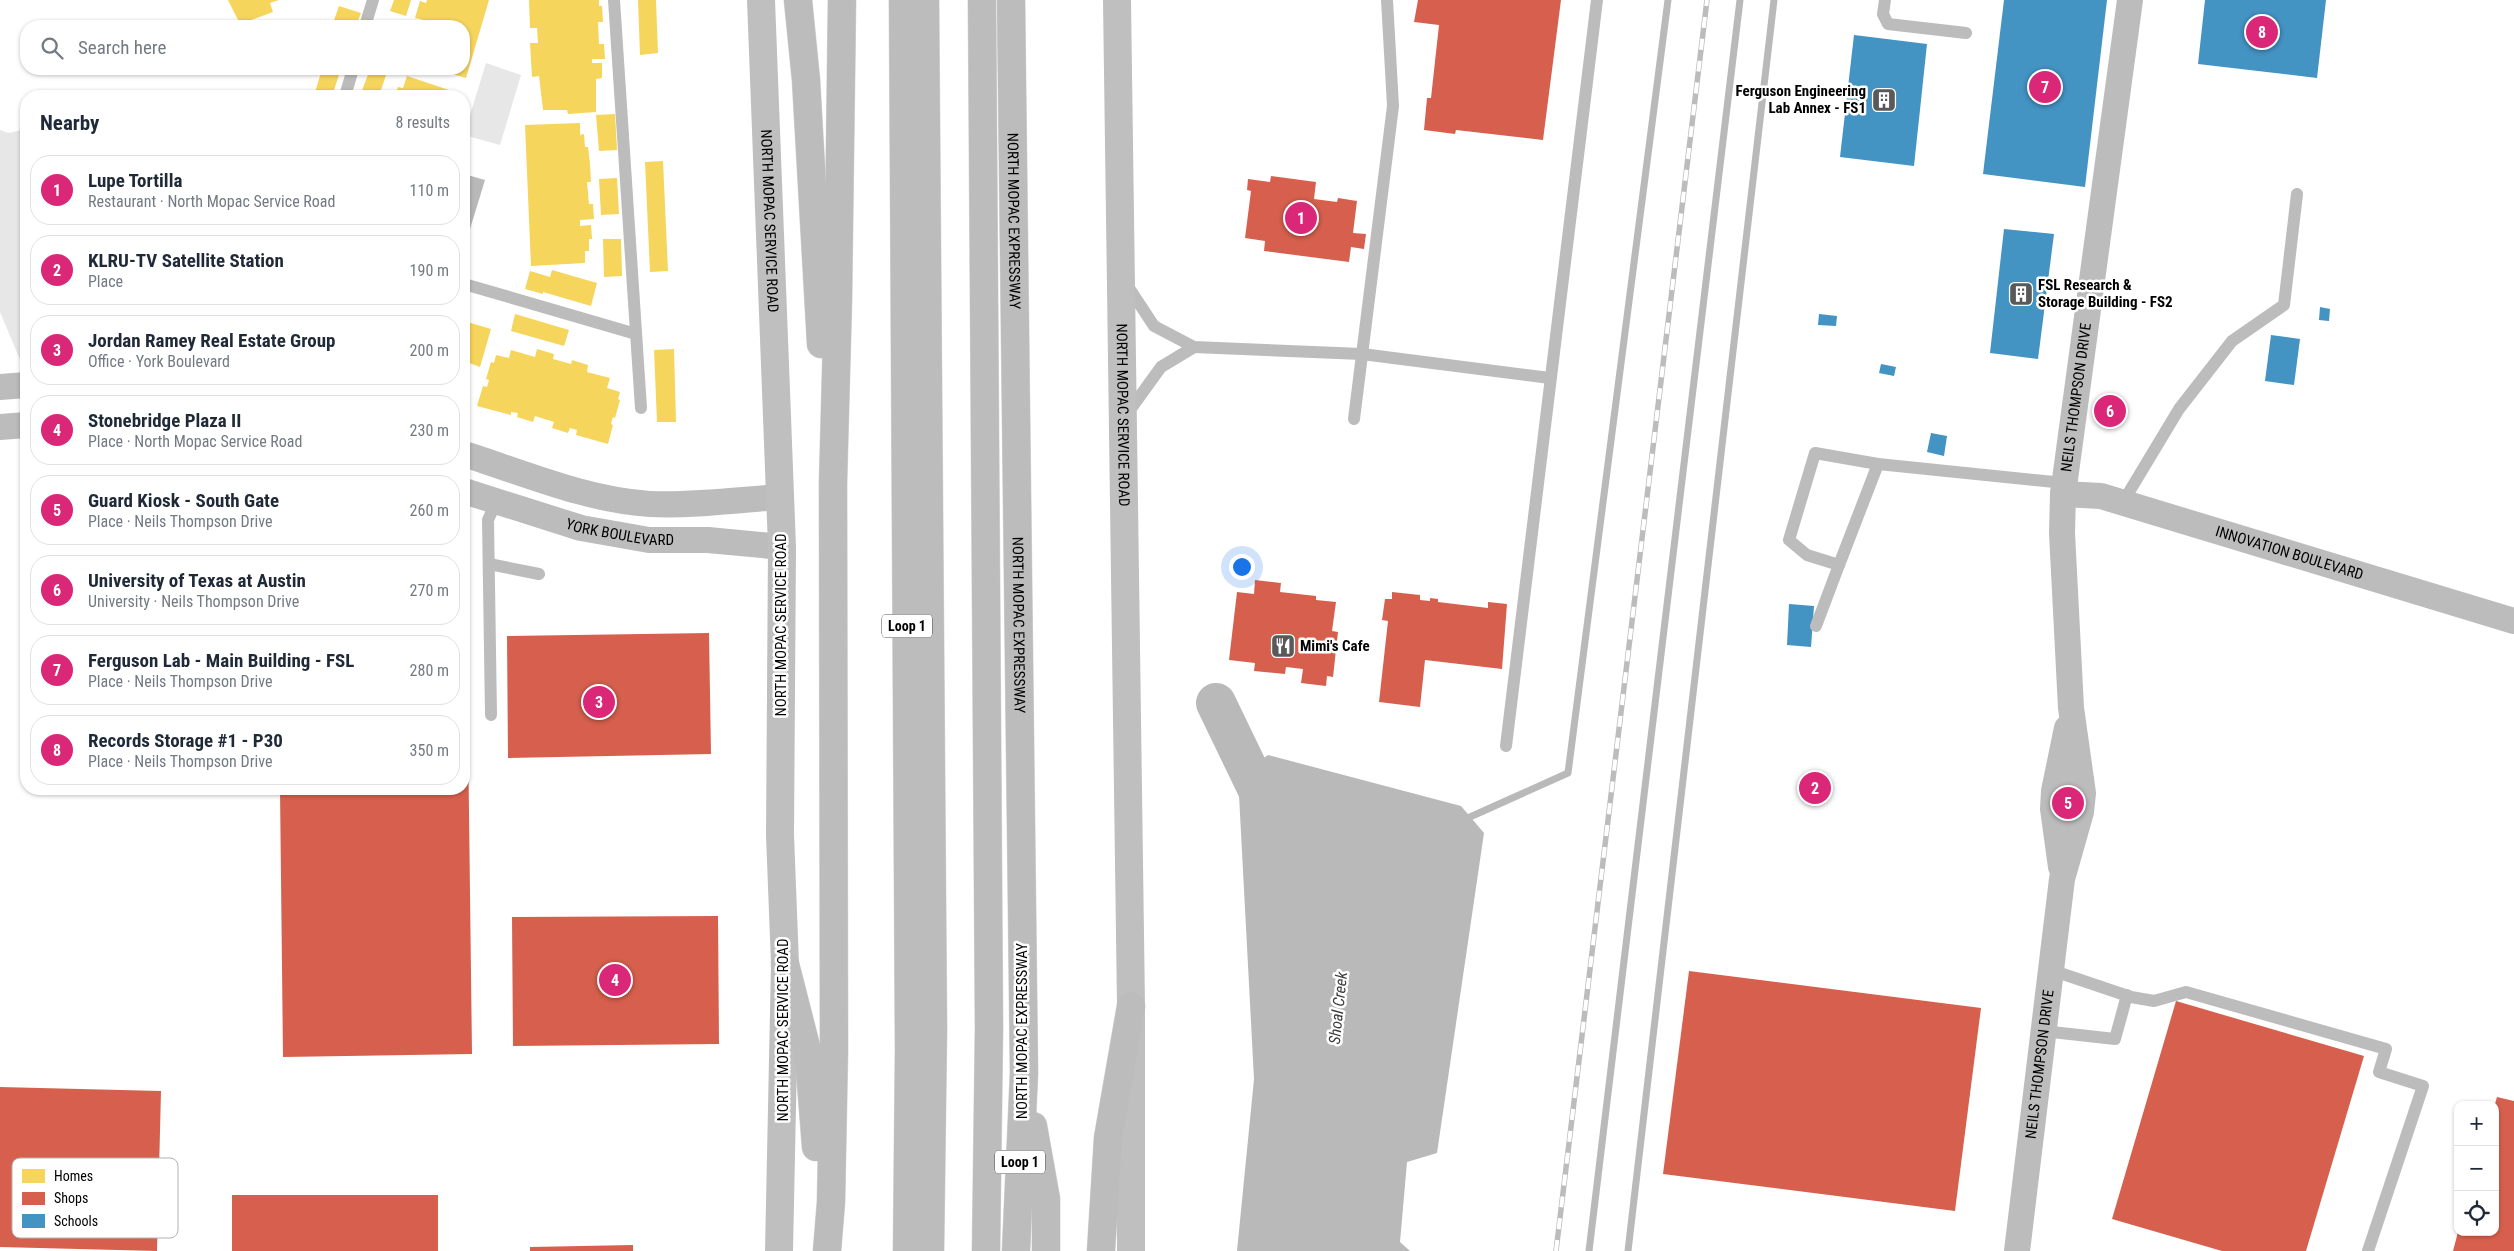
<!DOCTYPE html>
<html lang="en">
<head>
<meta charset="utf-8">
<style>
  body { margin:0; font-family:"Roboto Condensed",sans-serif; background:#f6f6f7; color:#1f2937 }
  .controls { position:absolute; right:15px; bottom:15px; display:grid; overflow:hidden; border-radius:10px; box-shadow:0 1px 4px #0004 }
  .controls button { width:45px; height:45px; display:grid; place-items:center; padding:0; border:0; border-bottom:1px solid #e0e1e3; background:#fff; color:#1f2937; font:25px sans-serif }
  .you { position:absolute; left:1241px; top:566px; width:18px; height:18px; margin:-12px; border:4px solid #fff; border-radius:50%; background:#1a73e8; box-shadow:0 0 0 8px #1a73e833 }
  .badge { display:grid; place-items:center; width:32px; height:32px; border-radius:50%; background:#db2777; color:#fff; font-size:16px; font-weight:700 }
  .pin { position:absolute; translate:-50% -50%; border:2px solid #fff; box-shadow:0 1px 5px #0006 }
  .list { margin:0; padding:0; list-style:none }
  h2 { display:flex; justify-content:space-between; align-items:center; height:65px; margin:0; padding:0 20px; font-size:21px }
  h2 small { font-size:16px; font-weight:400; color:#747a83 }
  .list li { display:grid; grid-template-columns:32px 1fr auto; gap:15px; align-items:center; box-sizing:border-box; height:70px; margin:0 10px 10px; padding:0 10px; border:1px solid #e0e1e3; border-radius:20px }
  .list b { display:block; font-size:19px; white-space:nowrap }
  .list p { margin:0; font-size:16px; white-space:nowrap; color:#747a83 }
  .list em { font-size:16px; font-style:normal; color:#747a83 }
  .icon { flex:none; width:28px; height:28px; fill:none; stroke:currentColor; stroke-width:2; stroke-linecap:round; stroke-linejoin:round }
  .map { position:relative; flex:none; width:2514px; height:1251px; overflow:hidden }
  .search { position:absolute; background:#fff; box-shadow:0 1px 4px #0004; left:20px; top:20px; width:450px; height:55px; display:flex; align-items:center; gap:12px; box-sizing:border-box; padding:0 18px; border-radius:20px; color:#747a83; font-size:19px }
  .panel { position:absolute; background:#fff; box-shadow:0 1px 4px #0004; left:20px; top:90px; width:450px; height:705px; border-radius:20px }
  .map>svg:first-child { display:block }
  .green { fill:#e7e7e7 }
  .water { fill:#b9b9b9 }
  .homes { fill:#f6d55c }
  .shops { fill:#d6604d }
  .schools { fill:#4393c3 }
  .lines { fill:none; stroke-linecap:round; stroke-linejoin:round }
  .stream { stroke:#b9b9b9; stroke-width:7 }
  .river { stroke:#b9b9b9; stroke-width:40 }
  .motorway-casing { stroke:#dbdbdb; stroke-width:29 }
  .service { stroke:#bcbcbc; stroke-width:12 }
  .minor { stroke:#bcbcbc; stroke-width:26 }
  .secondary { stroke:#bfbfbf; stroke-width:28 }
  .motorway { stroke:#bcbcbc; stroke-width:28 }
  .rail-casing { stroke:#bcbcbc; stroke-width:5.5 }
  .rail { stroke:#fff; stroke-width:4; stroke-dasharray:11; stroke-linecap:butt }
  .labels { text-anchor:middle; dominant-baseline:central; stroke-width:5; stroke-linejoin:round; paint-order:stroke }
  .shield { fill:#fff; stroke:#4c4c4c; stroke-width:1 }
  .shield-label { font-size:14px; font-weight:bold; fill:#000 }
  .poi-label { font-size:15px; font-weight:bold; fill:#000; stroke:#fff; text-anchor:start }
  .street-label { font-size:15px; fill:#000; stroke:#fff }
  .water-label { font-size:16px; font-style:italic; fill:#3c3c3c; stroke:#fff }
  .key { fill:#fff; stroke:#b2b2b2; stroke-width:1 }
  .key-label { font-size:14px; fill:#000 }
</style>
</head>
<body>
<div class="map">
<svg width="2514" height="1251" viewBox="0 0 2514 1251">
  <rect width="100%" height="100%" fill="#fff"/>
  <g class="green">
    <polygon points="486,63 521,75 500,145 464,135"/>
    <polygon points="26,129 26,369 24,369 0,312 0,130 9,133"/>
  </g>
  <g class="water">
    <polygon points="464,174 485,180 470,229 464,227"/>
    <polygon points="1268,755 1461,806 1484,833 1437,1153 1407,1162 1400,1242 1410,1251 1237,1251 1254,1079 1238,776"/>
  </g>
  <g class="homes">
    <polygon points="228,0 279,0 270,3 273,12 240,24"/>
    <polygon points="394,0 411,0 406,16 390,11"/>
    <polygon points="427,0 489,0 466,78 434,69 464,69 464,26 415,26 416,22 427,25 428,21 415,18 420,1 426,3"/>
    <polygon points="529,0 599,0 599,6 602,6 603,22 598,22 599,44 604,44 605,59 592,59 592,63 602,63 602,78 596,79 596,112 568,114 567,110 543,110 539,76 532,77 530,43 538,43 537,28 530,28"/>
    <polygon points="638,0 656,0 658,53 640,55"/>
    <polygon points="339,6 361,13 356,26 332,26"/>
    <polygon points="322,69 341,69 332,96 314,96"/>
    <polygon points="370,69 388,69 379,96 360,96"/>
    <polygon points="407,76 458,93 457,96 395,96 398,87 403,88"/>
    <polygon points="615,114 617,150 599,151 596,115"/>
    <polygon points="580,123 580,135 584,134 585,147 588,147 590,164 591,182 587,182 589,204 593,204 594,219 580,220 580,226 591,225 592,239 589,239 589,251 585,251 585,263 531,266 525,125"/>
    <polygon points="663,161 668,271 650,272 645,162"/>
    <polygon points="617,178 619,214 601,215 599,179"/>
    <polygon points="603,239 621,239 622,276 604,277"/>
    <polygon points="552,270 597,283 591,306 543,292 543,294 525,289 530,271 550,277"/>
    <polygon points="515,314 569,330 564,346 511,331"/>
    <polygon points="464,321 491,329 480,367 464,361"/>
    <polygon points="537,349 554,354 553,359 571,364 572,360 588,365 587,372 610,378 607,388 620,392 618,399 620,400 615,418 613,417 611,424 613,425 608,444 576,435 577,430 570,428 568,433 552,428 554,422 535,416 533,422 517,417 518,413 511,412 511,415 477,406 483,386 487,387 489,380 486,379 491,362 494,363 496,355 509,358 511,350 535,357"/>
    <polygon points="674,349 676,422 657,422 654,350"/>
  </g>
  <g class="shops">
    <polygon points="1418,0 1561,0 1543,140 1456,130 1455,134 1424,130 1427,98 1431,98 1439,25 1414,22"/>
    <polygon points="1271,176 1316,182 1314,199 1337,202 1338,198 1357,201 1353,233 1366,234 1364,249 1351,247 1349,262 1264,251 1265,241 1245,238 1251,191 1247,190 1248,179 1270,182"/>
    <polygon points="464,570 466,570 472,1054 283,1057 280,789 464,789"/>
    <polygon points="1255,580 1281,583 1280,592 1316,596 1316,600 1336,602 1332,631 1338,632 1333,677 1327,676 1326,686 1301,683 1303,669 1286,667 1285,674 1254,671 1255,663 1229,660 1237,592 1254,594"/>
    <polygon points="1392,592 1420,595 1420,600 1430,601 1430,598 1438,599 1438,602 1488,608 1488,602 1507,604 1502,669 1425,660 1420,707 1379,702 1388,621 1382,620 1385,599 1392,599"/>
    <polygon points="709,633 711,754 508,758 507,636"/>
    <polygon points="718,916 719,1044 513,1046 512,917"/>
    <polygon points="1689,971 1981,1008 1955,1211 1663,1174"/>
    <polygon points="2176,1001 2364,1056 2306,1251 2222,1251 2112,1219"/>
    <polygon points="0,1087 161,1091 157,1251 0,1247"/>
    <polygon points="2497,1097 2514,1101 2514,1251 2453,1251 2458,1232 2495,1232 2495,1104"/>
    <rect x="232" y="1195" width="206" height="56"/>
    <polygon points="633,1245 633,1251 530,1251 530,1247"/>
  </g>
  <g class="schools">
    <polygon points="2004,0 2107,0 2085,187 1983,174"/>
    <polygon points="2205,0 2326,0 2317,78 2198,64"/>
    <polygon points="1854,35 1927,44 1914,166 1840,157"/>
    <polygon points="2004,229 2054,234 2038,359 1990,353"/>
    <polygon points="2320,307 2330,309 2329,321 2319,320"/>
    <polygon points="1819,314 1837,316 1836,326 1818,325"/>
    <polygon points="2271,335 2300,339 2294,385 2265,381"/>
    <polygon points="1881,364 1896,367 1894,376 1879,373"/>
    <polygon points="1931,433 1947,436 1944,456 1927,452"/>
    <polygon points="1789,604 1814,606 1811,647 1787,645"/>
    <polygon points="1812,780 1821,783 1818,795 1809,792"/>
  </g>
  <g class="lines">
    <g class="stream">
      <polyline points="1465,823 1470,817 1568,773 1668,0"/>
      <polyline points="1589,1251 1740,0"/>
      <polyline points="1628,1251 1774,0"/>
    </g>
    <polyline class="river" points="1216,703 1272,819"/>
    <defs>
      <g id="motorway">
        <polyline points="798,0 806,80 821,344"/>
        <polyline points="903,0 909,1049 907,1251"/>
        <polyline points="925,0 933,1030 930,1251"/>
        <polyline points="982,0 989,1028 986,1251"/>
        <path id="s6" d="M1011,0L1024,1073L1016,1251"/>
        <polyline points="785,964 809,1058 816,1147"/>
        <polyline points="1033,1126 1046,1199 1046,1251"/>
        <polyline points="827,1251 831,1202 834,1051 833,483 838,300 842,0"/>
        <polyline points="1101,1251 1108,1138 1131,1006"/>
      </g>
    </defs>
    <use href="#motorway" class="motorway-casing"/>
    <g class="service">
      <polyline points="614,0 641,408"/>
      <polyline points="1885,0 1883,14 1888,24 1966,33"/>
      <polyline points="365,26 373,0"/>
      <polyline points="345,96 353,69"/>
      <polyline points="464,284 636,334"/>
      <polyline points="1127,285 1154,326 1194,347 1362,354 1550,378"/>
      <polyline points="1127,414 1161,367 1194,347"/>
      <polyline points="1354,419 1393,106 1387,0"/>
      <polyline points="2123,502 2179,409 2232,341 2284,305 2297,194"/>
      <polyline points="489,564 539,574"/>
      <polyline points="1839,565 1878,464"/>
      <polyline points="1816,626 1839,565 1807,555 1789,540 1815,453 1878,464 2064,483"/>
      <polyline points="491,715 488,520 496,502"/>
      <polyline points="1506,746 1597,0"/>
      <polyline points="2051,970 2131,997 2154,1001 2186,992 2386,1049 2379,1072 2423,1086 2368,1251"/>
      <polyline points="2043,1031 2115,1039 2127,995"/>
    </g>
    <g class="minor">
      <polyline points="0,387 26,385"/>
      <polyline points="0,427 26,425"/>
      <path d="M464,454C524,473 586,500 650,504C693,506 737,500 779,497"/>
      <path id="s1" d="M464,491L581,528L649,540H708L782,547"/>
      <path id="s2" d="M2063,494L2101,496L2514,621"/>
      <polyline points="2061,867 2053,809 2054,791 2067,728"/>
      <path id="s3" d="M2017,1251L2062,879L2081,812L2083,793L2071,708L2062,533L2063,494L2130,0"/>
    </g>
    <g class="secondary">
      <path id="s4" d="M761,0L782,547L780,835L785,964L779,1251"/>
      <path id="s5" d="M1117,0L1131,1006V1251"/>
    </g>
    <use href="#motorway" class="motorway"/>
    <defs>
      <polyline id="rail" points="1556,1251 1707,0"/>
    </defs>
    <use href="#rail" class="rail-casing"/>
    <use href="#rail" class="rail"/>
  </g>
  <defs>
    <symbol id="building-square" viewBox="-11 -11 22 22"><rect x="-9" y="-9" width="18" height="18" rx="4" fill="#595959" stroke="#fff"/><path d="M-4-6H4V6H1V3H-1V6H-4ZM-2.5-4.3h1.7v1.8h-1.7ZM.8-4.3h1.7v1.8H.8ZM-2.5-1h1.7V.8h-1.7ZM.8-1h1.7V.8H.8Z" fill="#fff"/></symbol>
    <symbol id="restaurant-square" viewBox="-11 -11 22 22"><rect x="-9" y="-9" width="18" height="18" rx="4" fill="#595959" stroke="#fff"/><path d="M-5-6h1v4h1v-4h1v4h1v-4h1v5L-1.5 .5V6h-2V.5L-5-1ZM5-6V6H3V1.5H1.5Q1.5-4 5-6Z" fill="#fff"/></symbol>
  </defs>
  <g fill-rule="evenodd">
    <use href="#building-square" x="1870" y="86" width="28" height="28"/>
    <use href="#building-square" x="2007" y="280" width="28" height="28"/>
    <use href="#restaurant-square" x="1269" y="632" width="28" height="28"/>
  </g>
  <g class="labels">
    <g class="shield">
      <rect x="882" y="614.5" width="50" height="23" rx="4"/>
      <rect x="995" y="1150.5" width="50" height="23" rx="4"/>
    </g>
    <g class="shield-label">
      <text x="907" y="626">Loop 1</text>
      <text x="1020" y="1162">Loop 1</text>
    </g>
    <g class="poi-label">
      <text x="1866" y="91" text-anchor="end">Ferguson Engineering<tspan x="1866" dy="17">Lab Annex - FS1</tspan></text>
      <text x="2038" y="285">FSL Research &amp;<tspan x="2038" dy="17">Storage Building - FS2</tspan></text>
      <text x="1300" y="646">Mimi's Cafe</text>
    </g>
    <g class="street-label">
      <text stroke="none"><textPath href="#s4" startOffset="221">NORTH MOPAC SERVICE ROAD</textPath></text>
      <text stroke="none"><textPath href="#s6" startOffset="221">NORTH MOPAC EXPRESSWAY</textPath></text>
      <text stroke="none"><textPath href="#s3" startOffset="861">NEILS THOMPSON DRIVE</textPath></text>
      <text stroke="none"><textPath href="#s5" startOffset="415">NORTH MOPAC SERVICE ROAD</textPath></text>
      <text stroke="none"><textPath href="#s1" startOffset="162">YORK BOULEVARD</textPath></text>
      <text stroke="none"><textPath href="#s2" startOffset="235">INNOVATION BOULEVARD</textPath></text>
      <text transform="translate(781 625) rotate(-90)">NORTH MOPAC SERVICE ROAD</text>
      <text stroke="none"><textPath href="#s6" startOffset="625">NORTH MOPAC EXPRESSWAY</textPath></text>
      <text transform="translate(783 1030) rotate(-90)">NORTH MOPAC SERVICE ROAD</text>
      <text transform="translate(1022 1031) rotate(-90)">NORTH MOPAC EXPRESSWAY</text>
      <text stroke="none"><textPath href="#s3" startOffset="188">NEILS THOMPSON DRIVE</textPath></text>
    </g>
    <g class="water-label">
      <text transform="translate(1338 1008) rotate(-84)">Shoal Creek</text>
    </g>
  </g>
  <rect x="12" y="1158" width="166" height="80" rx="8" class="key"/>
  <rect x="22" y="1169" width="23" height="14" fill="#f6d55c"/>
  <rect x="22" y="1192" width="23" height="13" fill="#d6604d"/>
  <rect x="22" y="1214" width="23" height="14" fill="#4393c3"/>
  <g class="key-label">
    <text x="54" y="1181">Homes</text>
    <text x="54" y="1203">Shops</text>
    <text x="54" y="1226">Schools</text>
  </g>
</svg>
<div class="controls">
<button>+</button>
<button>−</button>
<button><svg class="icon" aria-label="locate" viewBox="0 0 24 24"><circle cx="12" cy="12" r="6"/><path d="M12 2v4M12 18v4M2 12h4M18 12h4"/></svg></button>
</div>
<div class="you"></div>
<div class="pin badge" style="left:1301px;top:218px">1</div>
<div class="pin badge" style="left:1815px;top:788px">2</div>
<div class="pin badge" style="left:599px;top:702px">3</div>
<div class="pin badge" style="left:615px;top:980px">4</div>
<div class="pin badge" style="left:2068px;top:803px">5</div>
<div class="pin badge" style="left:2110px;top:411px">6</div>
<div class="pin badge" style="left:2045px;top:87px">7</div>
<div class="pin badge" style="left:2262px;top:32px">8</div>
<div class="search"><svg class="icon" aria-label="search" viewBox="0 0 24 24"><circle cx="10" cy="10" r="6"/><path d="M15 15l6 6"/></svg>Search here</div>
<section class="panel">
<h2>Nearby<small>8 results</small></h2>
<ul class="list">
<li><span class="badge">1</span><div><b>Lupe Tortilla</b><p>Restaurant · North Mopac Service Road</p></div><em>110 m</em></li>
<li><span class="badge">2</span><div><b>KLRU-TV Satellite Station</b><p>Place</p></div><em>190 m</em></li>
<li><span class="badge">3</span><div><b>Jordan Ramey Real Estate Group</b><p>Office · York Boulevard</p></div><em>200 m</em></li>
<li><span class="badge">4</span><div><b>Stonebridge Plaza II</b><p>Place · North Mopac Service Road</p></div><em>230 m</em></li>
<li><span class="badge">5</span><div><b>Guard Kiosk - South Gate</b><p>Place · Neils Thompson Drive</p></div><em>260 m</em></li>
<li><span class="badge">6</span><div><b>University of Texas at Austin</b><p>University · Neils Thompson Drive</p></div><em>270 m</em></li>
<li><span class="badge">7</span><div><b>Ferguson Lab - Main Building - FSL</b><p>Place · Neils Thompson Drive</p></div><em>280 m</em></li>
<li><span class="badge">8</span><div><b>Records Storage #1 - P30</b><p>Place · Neils Thompson Drive</p></div><em>350 m</em></li>
</ul>
</section>
</div>
</body>
</html>
